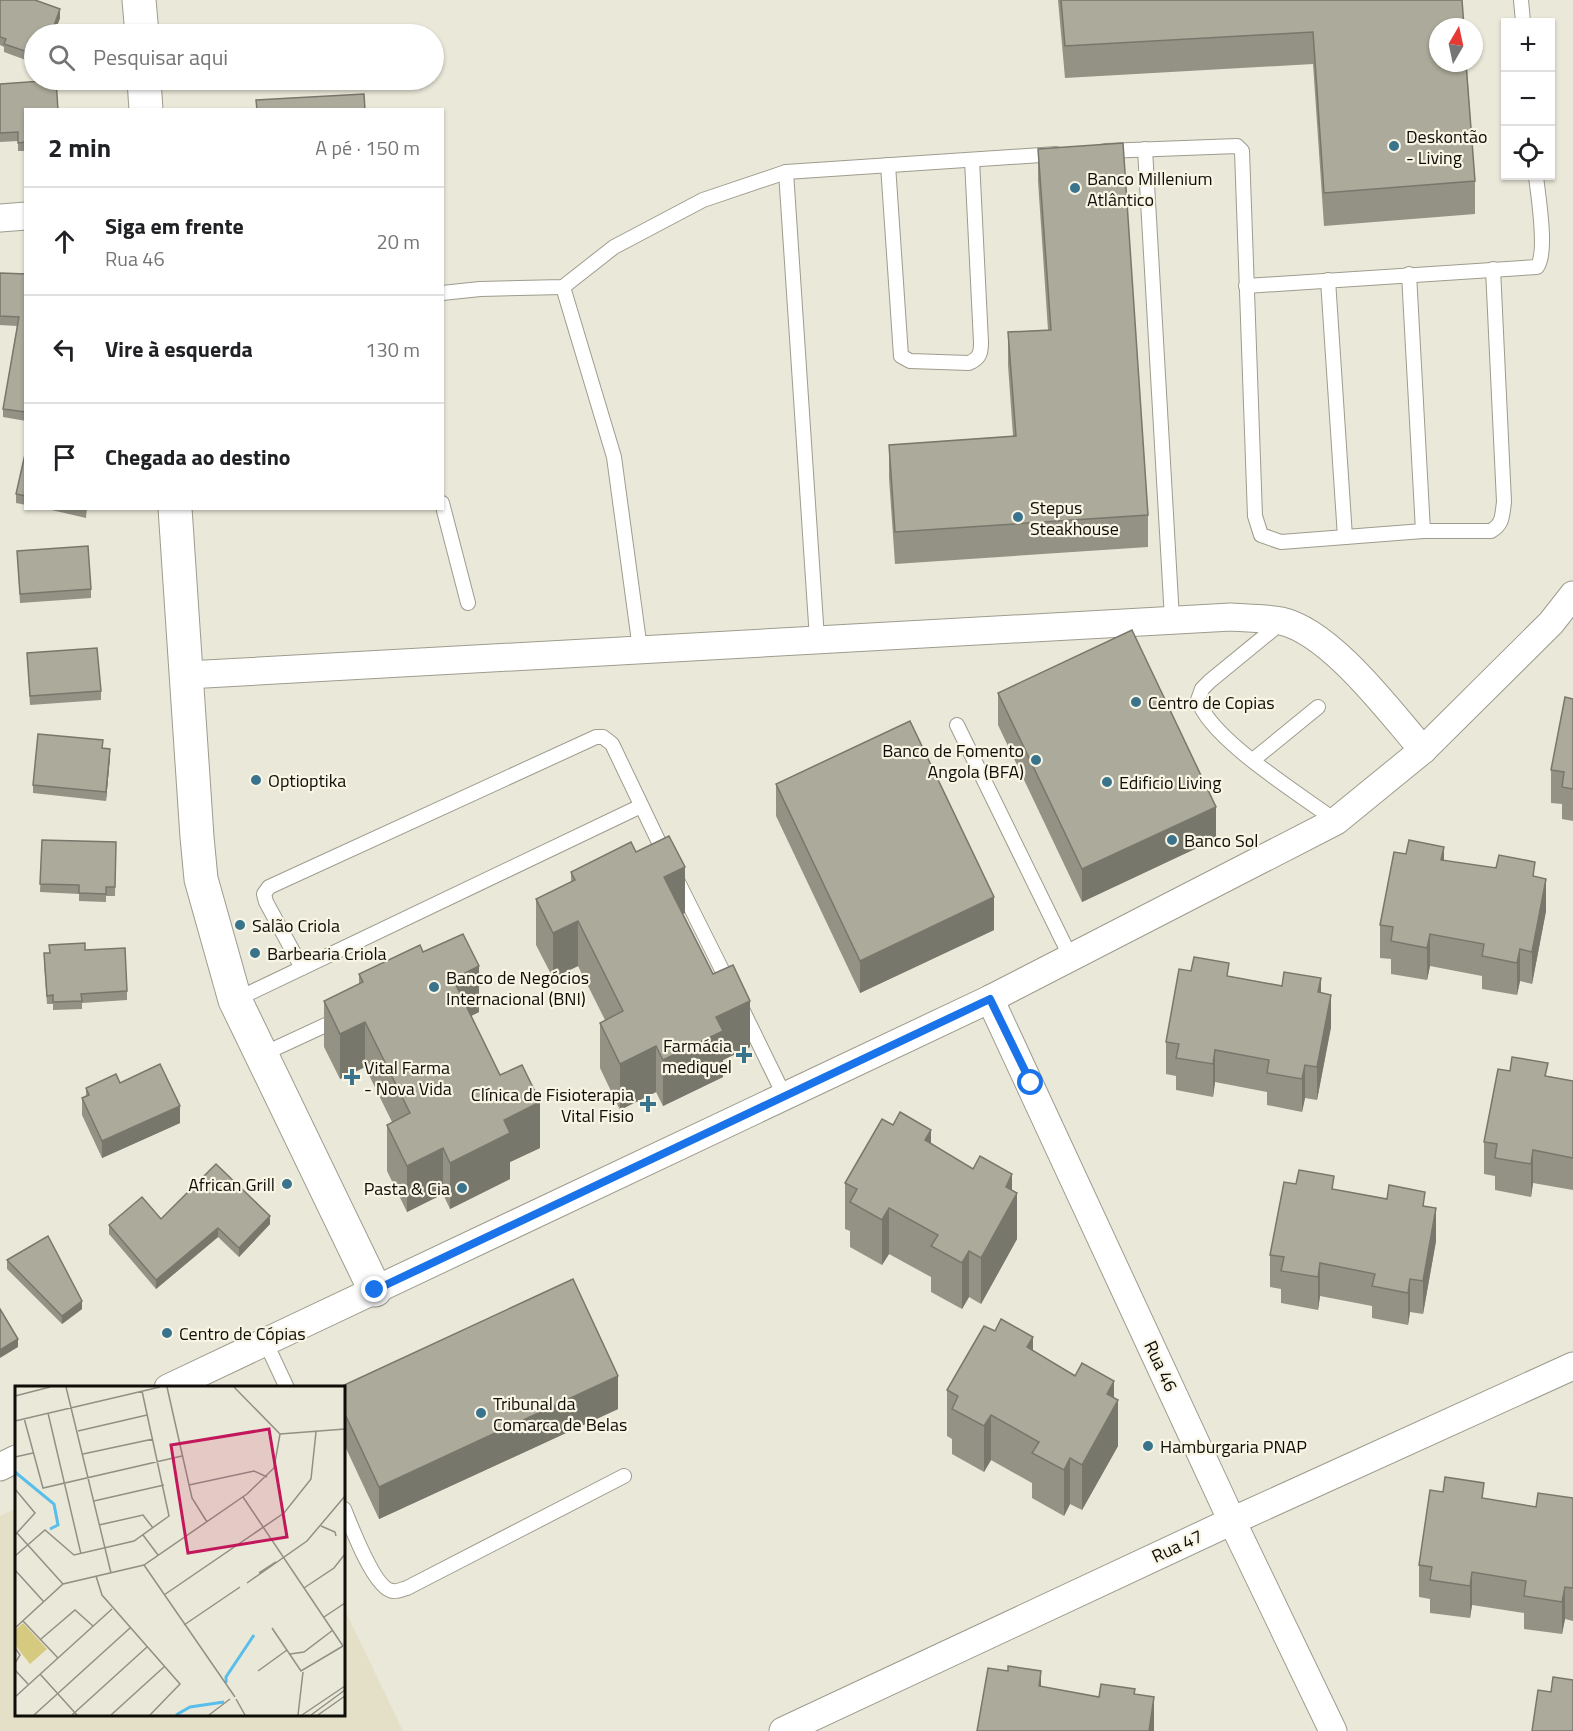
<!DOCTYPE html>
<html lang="pt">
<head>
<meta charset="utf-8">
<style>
  body { margin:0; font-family:"Titillium Web",sans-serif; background:#f6f6f6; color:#202124 }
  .controls { position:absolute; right:18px; top:18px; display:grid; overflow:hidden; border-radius:0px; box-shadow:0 2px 4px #0004 }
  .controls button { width:54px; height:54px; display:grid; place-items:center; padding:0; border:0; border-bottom:2px solid #e0e0e0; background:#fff; color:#202124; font:30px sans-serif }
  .compass { position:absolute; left:1429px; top:18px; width:54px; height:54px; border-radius:50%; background:#fff; box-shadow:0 2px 4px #0004; rotate:9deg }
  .stop { position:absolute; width:18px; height:18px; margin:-14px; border:4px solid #1a73e8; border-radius:50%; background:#fff }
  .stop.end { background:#1a73e8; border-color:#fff; box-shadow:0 2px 6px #0008 }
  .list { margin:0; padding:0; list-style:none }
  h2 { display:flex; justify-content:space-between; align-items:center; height:78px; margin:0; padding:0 24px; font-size:26px }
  h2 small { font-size:20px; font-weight:400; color:#757577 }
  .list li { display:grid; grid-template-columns:39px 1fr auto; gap:18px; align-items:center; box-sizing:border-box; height:108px; padding:0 24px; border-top:2px solid #e0e0e0 }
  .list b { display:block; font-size:22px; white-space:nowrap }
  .list p { margin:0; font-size:20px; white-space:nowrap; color:#757577 }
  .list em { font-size:20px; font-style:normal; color:#757577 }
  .icon { flex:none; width:33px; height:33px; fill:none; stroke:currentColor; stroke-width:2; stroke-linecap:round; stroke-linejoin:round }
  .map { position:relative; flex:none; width:1573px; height:1731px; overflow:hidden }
  .search { position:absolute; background:#fff; box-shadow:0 2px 4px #0004; left:24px; top:24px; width:420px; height:66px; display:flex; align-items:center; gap:15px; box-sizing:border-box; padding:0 21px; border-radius:33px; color:#757577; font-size:22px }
  .panel { position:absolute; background:#fff; box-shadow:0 2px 4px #0004; left:24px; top:108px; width:420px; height:402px; border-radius:0px }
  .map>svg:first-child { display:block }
  .built { fill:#e4e0c8 }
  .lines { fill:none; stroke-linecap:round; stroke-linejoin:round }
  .service-casing { stroke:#9e9c8d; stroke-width:16 }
  .minor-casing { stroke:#9e9c8d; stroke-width:29 }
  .tertiary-casing { stroke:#9e9c8d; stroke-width:35 }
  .service { stroke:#fff; stroke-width:14 }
  .minor { stroke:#fff; stroke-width:27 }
  .tertiary { stroke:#fff; stroke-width:33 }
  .wall { fill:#949284 }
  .shaded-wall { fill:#78776c }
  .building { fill:#acaa9a; stroke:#78776c; stroke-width:1.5 }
  .route { stroke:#1a73e8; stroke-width:8 }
  .poi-dot { fill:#39738c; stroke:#f8f5e5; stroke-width:2 }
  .labels { text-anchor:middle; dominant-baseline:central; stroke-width:4.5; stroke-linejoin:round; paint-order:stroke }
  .poi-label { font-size:18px; fill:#0e0d08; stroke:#f8f5e5; text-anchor:start }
  .street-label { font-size:18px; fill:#0e0d08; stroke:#f8f5e5 }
  .inset-river { fill:none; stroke:#59beea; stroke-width:3 }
  .inset-road { fill:none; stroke:#929085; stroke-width:1.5 }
  .view { fill:#c2185b; fill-opacity:0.15; stroke:#c2185b; stroke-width:3 }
  .inset-edge { fill:none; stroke:#0e0d08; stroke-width:3 }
</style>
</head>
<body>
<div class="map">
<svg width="1573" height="1731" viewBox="0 0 1573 1731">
  <rect width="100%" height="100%" fill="#eae8d8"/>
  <polygon class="built" points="16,1508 16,1714 344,1714 344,1608 403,1731 0,1731 0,1516"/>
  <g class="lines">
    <defs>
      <g id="service">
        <polyline points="1521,0 1523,22"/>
        <polyline points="1145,149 1172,619"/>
        <path d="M1105,151L1237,146L1242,151L1255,516L1261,535L1281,542L1423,531H1491C1503,524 1502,516 1504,502L1493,269"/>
        <path d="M888,165L901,356L910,361L969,363C980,358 981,353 981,342L972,160"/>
        <polyline points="786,172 817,639"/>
        <polyline points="1409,274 1423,531"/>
        <polyline points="1328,280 1345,537"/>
        <path d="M1246,286L1537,267C1548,252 1538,196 1536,176"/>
        <polyline points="563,287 614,457 640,649"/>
        <polyline points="442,293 480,289 563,287 614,247 703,200 786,172 1056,154"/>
        <polyline points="442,503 468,603"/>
        <path d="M1282,622L1210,681L1202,689L1198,700C1210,739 1301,795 1336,821"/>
        <polyline points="957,725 1071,958"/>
        <polyline points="1253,760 1318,707"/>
        <polyline points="677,880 730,986"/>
        <polyline points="302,968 266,902 264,894 269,887 596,737 603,737 612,744 666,857"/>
        <polyline points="235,1000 641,806"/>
        <polyline points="743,1011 785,1097"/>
        <polyline points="261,1055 341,1018"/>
        <polyline points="265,1341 287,1388"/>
        <path d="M344,1509C351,1526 375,1590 393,1591C397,1592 403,1589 407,1588L624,1476"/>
      </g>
      <g id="minor">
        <polyline points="0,218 26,216"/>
        <path d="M187,675L1231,617C1247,618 1265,618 1281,621C1331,632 1390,712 1423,750"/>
        <polyline points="990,999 1232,1521 1333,1731"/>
        <polyline points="168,1388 990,999 1336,821 1423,750 1551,623 1573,595"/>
        <polyline points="0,1467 16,1459"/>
        <polyline points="783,1731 1232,1521 1573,1366"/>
      </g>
      <g id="tertiary">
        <polyline points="139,0 142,34"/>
        <polyline points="144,80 146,110"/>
        <polyline points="175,508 197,837 201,879 235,1000 375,1290"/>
      </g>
    </defs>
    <use href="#service" class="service-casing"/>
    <use href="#minor" class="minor-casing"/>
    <use href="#tertiary" class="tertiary-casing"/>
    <use href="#service" class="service"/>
    <use href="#minor" class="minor"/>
    <use href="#tertiary" class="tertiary"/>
  </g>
  <g class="wall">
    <polygon points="0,0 60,18 54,34 34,34 34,63 4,52 4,47 0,45"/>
    <polygon points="1058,0 1462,0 1475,181 1475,214 1324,226 1313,64 1065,78"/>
    <polygon points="0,84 26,110 26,151 18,151 18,141 0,142"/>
    <polygon points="1038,149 1148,515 1148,547 895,564 889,478 889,445 1013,436 1008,365 1008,332 1048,330 1038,181"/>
    <polygon points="0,273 26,274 26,421 3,417 3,409 17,326 0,325"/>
    <polygon points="26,450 26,505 16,503 16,494"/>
    <polygon points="43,508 87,508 86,518"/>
    <polygon points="17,551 91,589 91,598 20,603"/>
    <polygon points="27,653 101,691 101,700 30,705"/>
    <polygon points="998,693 1216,839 1082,902 998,725"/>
    <polygon points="1573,699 1573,821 1562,819 1562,804 1551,803 1551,770"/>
    <polygon points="103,748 110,757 106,801 33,793 33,785"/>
    <polygon points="776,784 994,930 860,993 776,816"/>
    <polygon points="42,840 116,842 115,896 106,896 106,902 79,901 79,894 40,892"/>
    <polygon points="636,852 685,913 683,914 750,1047 723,1060 723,1077 663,1106 656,1092 620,1110 600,1068 600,1023 605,1020 578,966 553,978 536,945 536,899 571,882 571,872"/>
    <polygon points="1406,854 1535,876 1546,911 1532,984 1520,981 1517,995 1482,989 1482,976 1430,966 1427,980 1391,974 1391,959 1380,958 1380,925"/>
    <polygon points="49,945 85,950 127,991 127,1000 82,1003 82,1009 53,1010 53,1004 47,1004 44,962 44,953 49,953"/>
    <polygon points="423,952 479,1012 471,1016 500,1075 540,1148 510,1162 510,1179 450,1209 443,1194 407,1212 387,1171 387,1125 392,1122 365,1067 340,1079 324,1047 324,1001 359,984 359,974"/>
    <polygon points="1229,976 1321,993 1331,1027 1317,1100 1305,1098 1302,1112 1267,1105 1267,1092 1215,1082 1213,1097 1176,1090 1176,1076 1166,1074 1166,1042"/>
    <polygon points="1510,1071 1548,1076 1573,1081 1573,1190 1533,1183 1531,1197 1495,1190 1495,1176 1484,1174 1484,1142"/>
    <polygon points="120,1083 180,1123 102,1158 82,1115 82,1098 86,1096 86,1088"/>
    <polygon points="931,1144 1012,1191 1017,1239 981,1304 969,1297 962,1309 931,1292 931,1277 889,1254 882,1265 850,1247 850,1231 845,1229 845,1183"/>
    <polygon points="1296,1184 1334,1189 1425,1206 1436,1241 1423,1314 1410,1312 1408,1325 1372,1318 1372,1306 1320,1296 1318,1310 1281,1303 1281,1289 1270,1287 1270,1255"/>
    <polygon points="161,1219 270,1224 239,1257 218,1237 156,1289 109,1234 109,1225"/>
    <polygon points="7,1260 82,1309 62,1324 7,1269"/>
    <polygon points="1033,1351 1114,1397 1118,1446 1082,1510 1070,1504 1064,1516 1032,1498 1032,1483 991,1460 984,1472 952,1454 952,1439 947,1436 947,1390"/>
    <polygon points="344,1388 618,1409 379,1519 344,1444"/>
    <polygon points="1484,1498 1536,1507 1573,1498 1573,1621 1565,1619 1562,1634 1524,1629 1524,1613 1472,1605 1470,1618 1430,1613 1430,1599 1419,1597 1419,1565"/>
  </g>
  <g class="shaded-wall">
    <polygon points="60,9 60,18 54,34 51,34"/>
    <polygon points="110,749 110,757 106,801 106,792"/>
    <polygon points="1216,807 1216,839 1082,902 1082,869"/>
    <polygon points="1444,847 1444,879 1441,860"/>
    <polygon points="685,867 685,913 664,922 664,877"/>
    <polygon points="1546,879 1546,911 1532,984 1532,952"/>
    <polygon points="994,897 994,930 860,993 860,961"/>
    <polygon points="578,921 578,966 553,978 553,933"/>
    <polygon points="1430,934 1430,966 1427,980 1427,948"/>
    <polygon points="1520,949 1520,981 1517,995 1517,963"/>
    <polygon points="479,966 479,1012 453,1025 453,979"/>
    <polygon points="1321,978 1321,1011 1318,992"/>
    <polygon points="1331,995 1331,1027 1317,1100 1317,1067"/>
    <polygon points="750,1001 750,1047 723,1060 723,1077 663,1106 663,1060 716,1017"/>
    <polygon points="365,1022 365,1067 340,1079 340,1034"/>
    <polygon points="656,1046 656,1092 620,1110 620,1064"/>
    <polygon points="1215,1050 1215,1082 1213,1097 1213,1064"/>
    <polygon points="1305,1065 1305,1098 1302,1112 1302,1079"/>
    <polygon points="540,1102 540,1148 510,1162 510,1179 450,1209 450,1163 504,1120"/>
    <polygon points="180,1106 180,1123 102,1158 102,1141"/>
    <polygon points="931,1130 931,1175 925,1140"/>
    <polygon points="443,1148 443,1194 407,1212 407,1166"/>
    <polygon points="1533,1150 1533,1183 1531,1197 1531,1164"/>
    <polygon points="1012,1174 1012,1202 1017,1193 1017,1239 981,1304 981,1258 1006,1187"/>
    <polygon points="889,1208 889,1254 882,1265 882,1220"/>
    <polygon points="1436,1208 1436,1241 1423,1314 1423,1281"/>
    <polygon points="270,1216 270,1224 239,1257 239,1248"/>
    <polygon points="218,1228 218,1237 156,1289 156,1280"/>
    <polygon points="969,1251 969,1297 962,1309 962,1263"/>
    <polygon points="1320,1263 1320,1296 1318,1310 1318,1277"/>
    <polygon points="1410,1279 1410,1312 1408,1325 1408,1293"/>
    <polygon points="82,1301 82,1309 62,1324 62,1316"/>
    <polygon points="1033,1337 1033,1382 1027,1347"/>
    <polygon points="18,1339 18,1347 0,1358 0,1350"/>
    <polygon points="618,1376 618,1409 379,1519 379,1487"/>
    <polygon points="1114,1381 1114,1408 1118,1400 1118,1446 1082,1510 1082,1465 1107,1394"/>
    <polygon points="991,1415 991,1460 984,1472 984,1426"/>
    <polygon points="1070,1458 1070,1504 1064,1516 1064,1470"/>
    <polygon points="1472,1572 1472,1605 1470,1618 1470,1586"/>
    <polygon points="1565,1587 1565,1619 1562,1634 1562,1602"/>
    <polygon points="1041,1671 1041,1717 1039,1686"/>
    <polygon points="1154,1697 1154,1731 1149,1731"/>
  </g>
  <g class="building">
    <polygon points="0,0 35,0 60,9 51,34 34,34 34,54 4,44 6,39 0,37"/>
    <polygon points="1061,0 1462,0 1464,27 1438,27 1438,63 1466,63 1475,181 1324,193 1313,32 1065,46"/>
    <polygon points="56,80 58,110 26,110 26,142 18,143 18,132 0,133 0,84"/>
    <polygon points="364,94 365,110 257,110 256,100"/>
    <polygon points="1123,143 1148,515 895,532 889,445 1016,436 1008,332 1051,330 1038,149"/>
    <polygon points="0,273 26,274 26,412 3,409 19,317 0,316"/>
    <polygon points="26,450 26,496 16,494"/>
    <polygon points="88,546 91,589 20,594 17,551"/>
    <polygon points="1132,630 1216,807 1082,869 998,693"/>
    <polygon points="97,648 101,691 30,696 27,653"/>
    <polygon points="1565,697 1573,699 1573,789 1562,787 1564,772 1551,770"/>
    <polygon points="910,721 994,897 860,961 776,784"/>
    <polygon points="38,734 103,740 102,748 110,749 106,792 33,785"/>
    <polygon points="669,836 685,867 664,877 713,974 733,965 750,1001 716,1017 723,1031 663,1060 656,1046 620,1064 600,1023 623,1011 578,921 553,933 536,899 575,880 571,872 631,842 636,852"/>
    <polygon points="42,840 116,842 115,887 106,887 106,894 79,893 79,885 40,884"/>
    <polygon points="1409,840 1444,847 1441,860 1496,868 1499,855 1535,862 1533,876 1546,879 1532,952 1520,949 1517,963 1482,956 1484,944 1430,934 1427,948 1391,941 1393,927 1380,925 1394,852 1406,854"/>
    <polygon points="463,934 479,966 453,979 500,1075 522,1065 540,1102 504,1120 510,1133 450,1163 443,1148 407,1166 387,1125 410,1113 365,1022 340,1034 324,1001 363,982 359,974 420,945 423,952"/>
    <polygon points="85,943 85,950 125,948 127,991 81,994 82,1001 53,1002 53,995 47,996 44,953 50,953 49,945"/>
    <polygon points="1194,957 1229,963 1227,976 1282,986 1284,972 1321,978 1318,992 1331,995 1317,1067 1305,1065 1302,1079 1267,1073 1269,1060 1215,1050 1213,1064 1176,1058 1179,1044 1166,1042 1179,969 1191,971"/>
    <polygon points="1512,1057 1548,1063 1545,1076 1573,1081 1573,1158 1533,1150 1531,1164 1495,1158 1497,1144 1484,1142 1498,1069 1510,1071"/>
    <polygon points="160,1064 180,1106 102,1141 82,1098 89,1095 86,1088 116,1074 120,1083"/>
    <polygon points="900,1112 931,1130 925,1140 973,1169 980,1156 1012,1174 1006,1187 1017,1193 981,1258 969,1251 962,1263 931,1246 938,1235 889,1208 882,1220 850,1202 857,1189 845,1183 882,1119 893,1125"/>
    <polygon points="216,1164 270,1216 239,1248 218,1228 156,1280 109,1225 142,1197 161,1219"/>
    <polygon points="1299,1170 1334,1176 1332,1189 1387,1199 1389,1185 1425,1192 1423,1206 1436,1208 1423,1281 1410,1279 1408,1293 1372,1286 1375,1274 1320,1263 1318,1277 1281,1271 1284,1257 1270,1255 1284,1182 1296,1184"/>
    <polygon points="48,1236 82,1301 62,1316 7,1260"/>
    <polygon points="573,1279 618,1376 379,1487 344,1412 344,1388 338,1388"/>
    <polygon points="0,1309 18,1339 0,1350"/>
    <polygon points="1001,1319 1033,1337 1027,1347 1075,1376 1082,1363 1114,1381 1107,1394 1118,1400 1082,1465 1070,1458 1064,1470 1032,1453 1039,1442 991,1415 984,1426 952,1409 958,1396 947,1390 984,1326 995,1331"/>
    <polygon points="1445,1477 1484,1483 1482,1498 1536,1507 1538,1493 1573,1498 1573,1588 1565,1587 1562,1602 1524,1596 1526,1581 1472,1572 1470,1586 1430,1580 1432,1567 1419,1565 1430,1490 1443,1492"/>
    <polygon points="1008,1666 1041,1671 1039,1686 1099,1697 1101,1684 1135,1689 1134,1694 1154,1697 1149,1731 977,1731 988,1668 1008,1671"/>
    <polygon points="1553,1677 1573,1680 1573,1731 1532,1731 1538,1690 1551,1692"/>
  </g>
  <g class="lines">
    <polyline class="route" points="375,1290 990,999 1031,1083"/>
  </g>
  <g class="poi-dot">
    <circle cx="1394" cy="146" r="6"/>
    <circle cx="1075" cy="188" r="6"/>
    <circle cx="1018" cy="517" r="6"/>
    <circle cx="1136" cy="702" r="6"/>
    <circle cx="1036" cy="760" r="6"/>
    <circle cx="256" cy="780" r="6"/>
    <circle cx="1107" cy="782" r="6"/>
    <circle cx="1172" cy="840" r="6"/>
    <circle cx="240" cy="925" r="6"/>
    <circle cx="255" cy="953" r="6"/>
    <circle cx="434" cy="987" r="6"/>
    <path d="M741 1046h6v6h6v6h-6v6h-6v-6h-6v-6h6z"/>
    <path d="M349 1068h6v6h6v6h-6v6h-6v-6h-6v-6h6z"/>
    <path d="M645 1095h6v6h6v6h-6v6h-6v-6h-6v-6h6z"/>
    <circle cx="287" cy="1184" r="6"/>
    <circle cx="462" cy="1188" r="6"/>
    <circle cx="167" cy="1333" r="6"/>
    <circle cx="481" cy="1413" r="6"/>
    <circle cx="1148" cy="1446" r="6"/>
  </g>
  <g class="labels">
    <g class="poi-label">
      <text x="1406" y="136">Deskontão<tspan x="1406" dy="21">- Living</tspan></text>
      <text x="1087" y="178">Banco Millenium<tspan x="1087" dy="21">Atlântico</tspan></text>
      <text x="1030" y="507">Stepus<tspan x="1030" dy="21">Steakhouse</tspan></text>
      <text x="1148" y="702">Centro de Copias</text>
      <text x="1024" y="750" text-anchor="end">Banco de Fomento<tspan x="1024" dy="21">Angola (BFA)</tspan></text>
      <text x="268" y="780">Optioptika</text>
      <text x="1119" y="782">Edificio Living</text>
      <text x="1184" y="840">Banco Sol</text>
      <text x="252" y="925">Salão Criola</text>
      <text x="267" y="953">Barbearia Criola</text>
      <text x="446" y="977">Banco de Negócios<tspan x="446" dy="21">Internacional (BNI)</tspan></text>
      <text x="732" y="1045" text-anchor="end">Farmácia<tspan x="732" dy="21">mediquel</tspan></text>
      <text x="364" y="1067">Vital Farma<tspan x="364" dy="21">- Nova Vida</tspan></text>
      <text x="634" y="1094" text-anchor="end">Clínica de Fisioterapia<tspan x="634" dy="21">Vital Fisio</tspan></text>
      <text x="275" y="1184" text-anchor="end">African Grill</text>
      <text x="450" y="1188" text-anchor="end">Pasta &amp; Cia</text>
      <text x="179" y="1333">Centro de Cópias</text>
      <text x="493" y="1403">Tribunal da<tspan x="493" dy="21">Comarca de Belas</tspan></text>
      <text x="1160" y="1446">Hamburgaria PNAP</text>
    </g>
    <g class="street-label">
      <text transform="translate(1161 1366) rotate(65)">Rua 46</text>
      <text transform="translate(1177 1546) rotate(-25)">Rua 47</text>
    </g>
  </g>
  <g transform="translate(15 1386)">
    <rect width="330" height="330" fill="#eae8d8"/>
    <path d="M8,237L32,263L15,278L0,259V244Z" fill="#d6ca80"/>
    <path class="inset-river" d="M0,86L39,118L43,139L35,143M211,297V291L239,249M161,329L175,321L209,316"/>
    <path class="inset-road" d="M51,1L96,187M152,1L177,112L192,136M219,1L265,48M0,10L35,1M33,27L66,168M9,32L28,102L167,70M0,35L145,1M63,45L132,29M265,48L330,43M68,68L138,53M0,71L18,67M174,99L239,85L252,91M0,103L20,127L0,149M228,111L328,260M79,115L149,99M84,139L128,129L138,142M306,140L320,146L321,150M2,147L48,198M128,149L143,169M0,170L30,144L59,169L119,155L154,130L127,5M129,179L220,311M0,184L29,216M244,187L261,176M81,190L87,209L165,298L135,329M232,197L292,155L330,110M289,202L319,182L330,168M149,209L269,127L296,93L301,46M309,231L330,217M8,235L43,272M169,239L225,201M0,242L48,198L129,179L232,108L259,82L265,48M257,242L286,285L328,260M26,253L60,224L78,240M0,262L5,269L0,277M275,268L289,266L318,244M0,284L13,298M243,285L272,264M25,288L62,329M0,311L97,223M221,313L230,329M19,329L115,242M57,329L132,261M96,329L150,280M194,329L215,313M283,329L288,286M287,329L330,300M296,329L330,304M303,329L330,310"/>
    <path class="view" d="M254,43L272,151L173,167L156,59Z"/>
    <rect width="330" height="330" class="inset-edge"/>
  </g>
</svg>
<div class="controls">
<button>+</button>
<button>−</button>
<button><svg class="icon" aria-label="locate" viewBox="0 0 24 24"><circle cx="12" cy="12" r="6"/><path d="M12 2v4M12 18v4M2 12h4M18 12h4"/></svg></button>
</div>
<svg class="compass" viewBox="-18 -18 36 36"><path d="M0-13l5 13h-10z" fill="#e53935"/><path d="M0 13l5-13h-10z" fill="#757577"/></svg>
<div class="stop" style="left:1031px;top:1083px"></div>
<div class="stop end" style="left:375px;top:1290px"></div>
<div class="search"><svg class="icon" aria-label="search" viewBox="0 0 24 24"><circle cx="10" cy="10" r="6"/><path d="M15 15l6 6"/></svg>Pesquisar aqui</div>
<section class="panel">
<h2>2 min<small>A pé · 150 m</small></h2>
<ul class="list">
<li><svg class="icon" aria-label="ahead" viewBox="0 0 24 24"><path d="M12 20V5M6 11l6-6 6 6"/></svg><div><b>Siga em frente</b><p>Rua 46</p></div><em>20 m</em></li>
<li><svg class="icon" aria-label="left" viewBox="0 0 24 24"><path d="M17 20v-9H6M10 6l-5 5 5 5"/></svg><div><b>Vire à esquerda</b></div><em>130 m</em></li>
<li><svg class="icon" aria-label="arrive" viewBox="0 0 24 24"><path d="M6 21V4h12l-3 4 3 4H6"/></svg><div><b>Chegada ao destino</b></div></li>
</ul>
</section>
</div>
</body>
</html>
